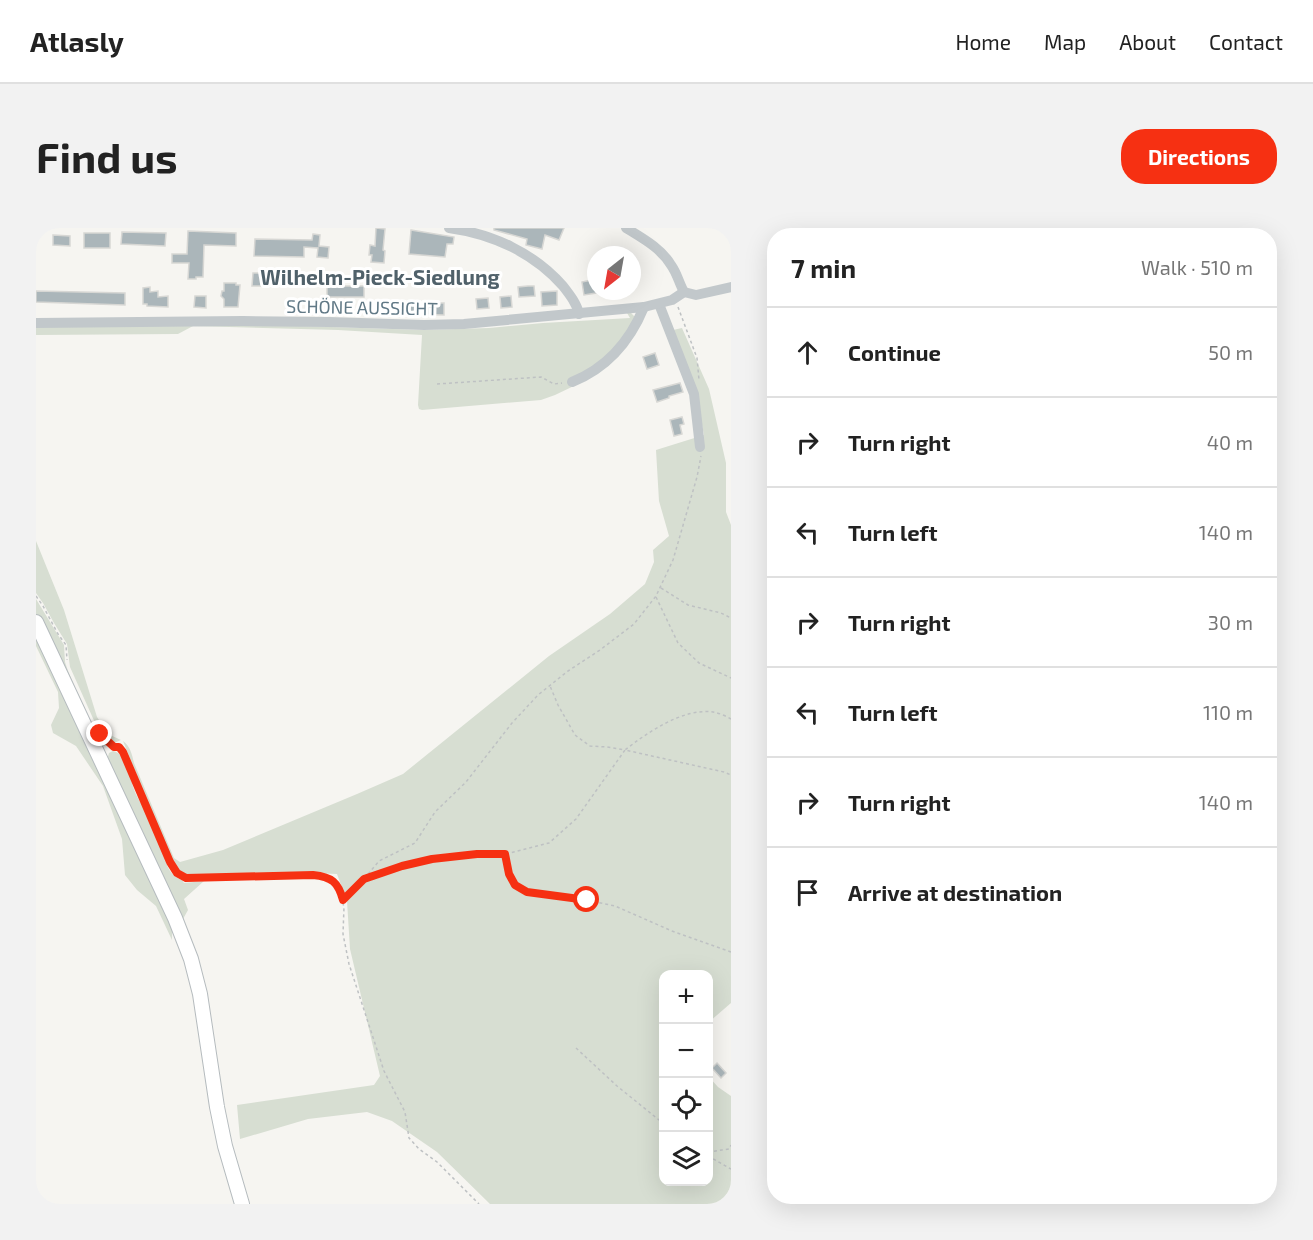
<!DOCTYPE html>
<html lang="en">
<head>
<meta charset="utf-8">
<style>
  body { margin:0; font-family:"Exo 2",sans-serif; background:#f2f2f2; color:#222 }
  .controls { position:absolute; right:18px; bottom:18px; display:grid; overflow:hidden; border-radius:12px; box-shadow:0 6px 24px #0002 }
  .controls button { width:54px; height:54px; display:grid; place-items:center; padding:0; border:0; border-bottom:2px solid #e0e0e0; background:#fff; color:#222; font:30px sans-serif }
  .compass { position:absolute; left:551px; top:18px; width:54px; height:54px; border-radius:50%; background:#fff; box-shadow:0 6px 24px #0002; rotate:211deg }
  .stop { position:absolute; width:18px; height:18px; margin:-14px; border:4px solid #f63012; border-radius:50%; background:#fff }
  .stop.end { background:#f63012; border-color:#fff; box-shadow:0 2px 6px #0008 }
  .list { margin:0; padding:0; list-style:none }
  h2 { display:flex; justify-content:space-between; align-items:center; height:78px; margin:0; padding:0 24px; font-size:26px }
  h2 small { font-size:20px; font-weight:400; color:#767676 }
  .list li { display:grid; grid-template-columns:39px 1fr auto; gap:18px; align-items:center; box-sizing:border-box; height:90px; padding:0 24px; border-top:2px solid #e0e0e0 }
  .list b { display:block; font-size:22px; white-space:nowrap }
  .list em { font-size:20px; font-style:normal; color:#767676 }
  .icon { flex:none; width:33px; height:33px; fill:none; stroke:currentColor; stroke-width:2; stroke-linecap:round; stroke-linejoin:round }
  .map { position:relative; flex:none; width:695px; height:976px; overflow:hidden; border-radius:24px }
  header { display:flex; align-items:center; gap:36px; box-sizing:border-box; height:84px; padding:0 30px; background:#fff; border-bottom:2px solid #e0e0e0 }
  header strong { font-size:28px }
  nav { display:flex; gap:33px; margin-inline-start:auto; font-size:21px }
  .intro { display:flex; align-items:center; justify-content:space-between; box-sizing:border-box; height:144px; padding:0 36px }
  h1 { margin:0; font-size:42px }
  .button { padding:15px 27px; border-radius:24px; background:#f63012; color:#fff; font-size:21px; font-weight:700 }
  main { display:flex; gap:36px; padding:0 36px }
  aside { flex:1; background:#fff; border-radius:24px; box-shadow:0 6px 24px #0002 }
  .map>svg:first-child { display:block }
  .green { fill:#d7ded2 }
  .building { fill:#abb6ba; stroke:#d7d7d4; stroke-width:1.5 }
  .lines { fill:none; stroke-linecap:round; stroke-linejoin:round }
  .major-casing { stroke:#b5bbbe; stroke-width:16 }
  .path { stroke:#bec1c3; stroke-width:1.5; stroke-dasharray:3 3; stroke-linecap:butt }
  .minor { stroke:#c2c8cb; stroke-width:10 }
  .major { stroke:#fff; stroke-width:14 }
  .route { stroke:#f63012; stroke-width:8 }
  .labels { text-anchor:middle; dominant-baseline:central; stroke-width:6; stroke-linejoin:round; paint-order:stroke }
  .street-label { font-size:18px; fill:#617986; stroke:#fff }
  .quarter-label { font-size:21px; font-weight:bold; fill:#50616a; stroke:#fff }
</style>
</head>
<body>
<header>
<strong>Atlasly</strong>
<nav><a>Home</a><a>Map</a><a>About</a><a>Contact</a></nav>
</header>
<div class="intro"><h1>Find us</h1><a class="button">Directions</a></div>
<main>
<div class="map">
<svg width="695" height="976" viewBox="0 0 695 976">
  <rect width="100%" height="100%" fill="#f6f5f1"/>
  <g class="green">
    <polygon points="591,85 595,85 599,89 589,109 542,156 519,167 505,172 386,182 383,181 382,177 386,107 302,102 157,98 142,106 0,107 0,99 174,95 387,102 453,100 507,95 594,90"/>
    <path d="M646,100L673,161L690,235V284L695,297V775L673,794L672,746H628V954H672L673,849L682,859L695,868V976H454L401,924L356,893L331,884L272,891L204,911L201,877L338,857L344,848L314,721L311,673L301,646L278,645L167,649C145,646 144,646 133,627L87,513C94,518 96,526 98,535L138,630L144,634L187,622L321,566L367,546L513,428L574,386L609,356L618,334L617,322L633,308L623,273L620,222L668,207L659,161L637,102Z"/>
    <polygon points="0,313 28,382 61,489 72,506 85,512 78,515 65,505 60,497 34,439 31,416 18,395 7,375 0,365"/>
    <path d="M0,371L28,417L29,434L32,443C43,468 52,498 73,517L66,518L61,514L0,386Z"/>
    <polygon points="0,406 136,696 136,712 120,678 101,662 89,647 86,611 67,558 40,518 17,505 15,497 23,480 22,464 0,418"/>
    <path d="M77,523C90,526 94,544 96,555C98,564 104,575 110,582L129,627C129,638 136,649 146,652L148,655L168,653L148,671L152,682L147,691L143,692L70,535L73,525Z"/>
  </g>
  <g class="building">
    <polygon points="340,0 349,1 347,22 349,23 348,35 335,34 336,27 333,27 334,17 339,18"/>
    <polygon points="458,0 528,0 523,12 509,7 506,21 490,17 491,11 458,2"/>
    <polygon points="375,2 418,9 417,16 411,16 409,29 373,26"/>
    <polygon points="152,3 200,5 200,18 168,17 167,49 160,49 160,51 152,51 153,35 136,35 136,26 151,26"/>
    <polygon points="86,4 130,5 129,18 85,16"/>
    <rect x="48" y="5" width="26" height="15"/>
    <polygon points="277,6 284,7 283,18 293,19 292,30 281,29 282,20 268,19 268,29 218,28 219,11 276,12"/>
    <polygon points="17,7 34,8 34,18 17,17"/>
    <polygon points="217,45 226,45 225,58 216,58"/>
    <polygon points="560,51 560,65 548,67 546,54"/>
    <polygon points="188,55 200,55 200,57 204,57 202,79 188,79 188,71 185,68 186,63 188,63"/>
    <rect x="291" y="58" width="37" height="11"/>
    <polygon points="492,58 498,58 499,68 483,69 482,59"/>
    <polygon points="114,59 114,64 122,63 122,69 132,68 132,79 111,78 111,76 107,76 107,60"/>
    <polygon points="0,63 89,65 89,77 0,74"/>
    <polygon points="521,63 521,77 506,78 505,64"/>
    <polygon points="159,68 170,68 170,80 158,79"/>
    <polygon points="475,68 476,79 465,80 464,69"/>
    <polygon points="452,70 453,80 441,81 440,71"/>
    <polygon points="370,75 408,75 408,87 370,86"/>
    <polygon points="619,125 623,137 611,141 607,129"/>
    <polygon points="644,155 647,164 633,168 633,170 621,174 617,162"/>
    <polygon points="646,189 648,196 644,197 646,206 638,208 634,192"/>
    <polygon points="681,835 690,845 685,850 676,840"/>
  </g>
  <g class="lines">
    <defs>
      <polyline id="major" points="0,394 139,690 155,731 164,766 181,879 189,918 206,976"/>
    </defs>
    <use href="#major" class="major-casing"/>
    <g class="path">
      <polyline points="642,79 661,130 663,152"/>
      <polyline points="401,156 505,149 518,156 526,155"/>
      <polyline points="625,360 652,377 685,385 695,390"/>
      <polyline points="0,368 7,378 22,406 30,417 31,432"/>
      <polyline points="620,369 642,415 663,435 695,450"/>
      <path d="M695,491C690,488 683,485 677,484C647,480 612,504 589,522L688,544L695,547"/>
      <path d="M67,509L78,519H83L90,530L134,634C139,644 145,650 156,651L277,647L290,648L302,658L308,679L307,706L313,736L348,843L369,884L373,910L383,921L401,934L443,976"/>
      <polyline points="470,626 513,615 540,591 589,522 571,519 554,518 539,507 522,477 514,458"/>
      <path d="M328,651C378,634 416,625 469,626L473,646L479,657L491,664L551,672L579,678L636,703L695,724"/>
      <polyline points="307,672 328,651 343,633 379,615 399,584 430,554 476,495 502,467 532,443 564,422 598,396 620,368 637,332 661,249 665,228"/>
      <polyline points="540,820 581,858 628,896"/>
      <polyline points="672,924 693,921 695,917"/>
      <polyline points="672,928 695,941"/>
    </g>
    <g class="minor">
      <path d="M413,0C457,6 498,25 527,58C534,67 541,76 543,86"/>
      <path d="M590,0C606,10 625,20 635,37C641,45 643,55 648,64"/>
      <polyline points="648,64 660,67 695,59"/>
      <polyline points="623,76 658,166 664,219"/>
      <polyline points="0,95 207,93 293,94 388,97 428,96 608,79 636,72 648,64"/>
      <path d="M536,154C571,140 594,113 608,79"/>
    </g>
    <use href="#major" class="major"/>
  </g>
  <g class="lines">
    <path class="route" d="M64,506L78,519H83L87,524L134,634L141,645L150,650L277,647C296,649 302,654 307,672L328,651L366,638L396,631L441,626H469L473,646L479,657L491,664L551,672"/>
  </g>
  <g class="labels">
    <g class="street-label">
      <text transform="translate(326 79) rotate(1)">SCHÖNE AUSSICHT</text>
    </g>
    <g class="quarter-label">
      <text x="344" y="48">Wilhelm-Pieck-Siedlung</text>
    </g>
  </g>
</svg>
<div class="controls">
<button>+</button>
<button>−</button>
<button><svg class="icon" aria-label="locate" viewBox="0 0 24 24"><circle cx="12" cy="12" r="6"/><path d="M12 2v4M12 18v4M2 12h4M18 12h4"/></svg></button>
<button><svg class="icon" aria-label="layers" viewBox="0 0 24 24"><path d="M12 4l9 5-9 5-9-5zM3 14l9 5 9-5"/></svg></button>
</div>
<svg class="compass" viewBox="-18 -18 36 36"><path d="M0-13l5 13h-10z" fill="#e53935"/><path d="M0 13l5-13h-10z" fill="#767676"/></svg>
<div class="stop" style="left:551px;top:672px"></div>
<div class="stop end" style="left:64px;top:506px"></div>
</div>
<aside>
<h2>7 min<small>Walk · 510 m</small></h2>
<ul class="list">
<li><svg class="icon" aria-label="ahead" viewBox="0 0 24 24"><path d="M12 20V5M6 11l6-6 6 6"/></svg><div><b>Continue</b></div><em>50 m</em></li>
<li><svg class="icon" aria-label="right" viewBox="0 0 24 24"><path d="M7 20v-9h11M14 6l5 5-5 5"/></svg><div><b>Turn right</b></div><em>40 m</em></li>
<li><svg class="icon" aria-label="left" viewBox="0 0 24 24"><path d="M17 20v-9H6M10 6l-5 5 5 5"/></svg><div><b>Turn left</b></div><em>140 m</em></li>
<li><svg class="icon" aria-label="right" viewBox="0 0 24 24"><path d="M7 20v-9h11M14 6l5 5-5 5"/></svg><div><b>Turn right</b></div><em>30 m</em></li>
<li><svg class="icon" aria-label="left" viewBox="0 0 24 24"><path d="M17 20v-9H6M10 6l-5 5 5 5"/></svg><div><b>Turn left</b></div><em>110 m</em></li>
<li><svg class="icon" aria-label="right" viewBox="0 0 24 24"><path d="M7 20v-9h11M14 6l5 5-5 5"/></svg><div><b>Turn right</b></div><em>140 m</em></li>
<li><svg class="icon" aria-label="arrive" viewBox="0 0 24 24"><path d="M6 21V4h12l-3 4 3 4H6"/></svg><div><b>Arrive at destination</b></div></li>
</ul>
</aside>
</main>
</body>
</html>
